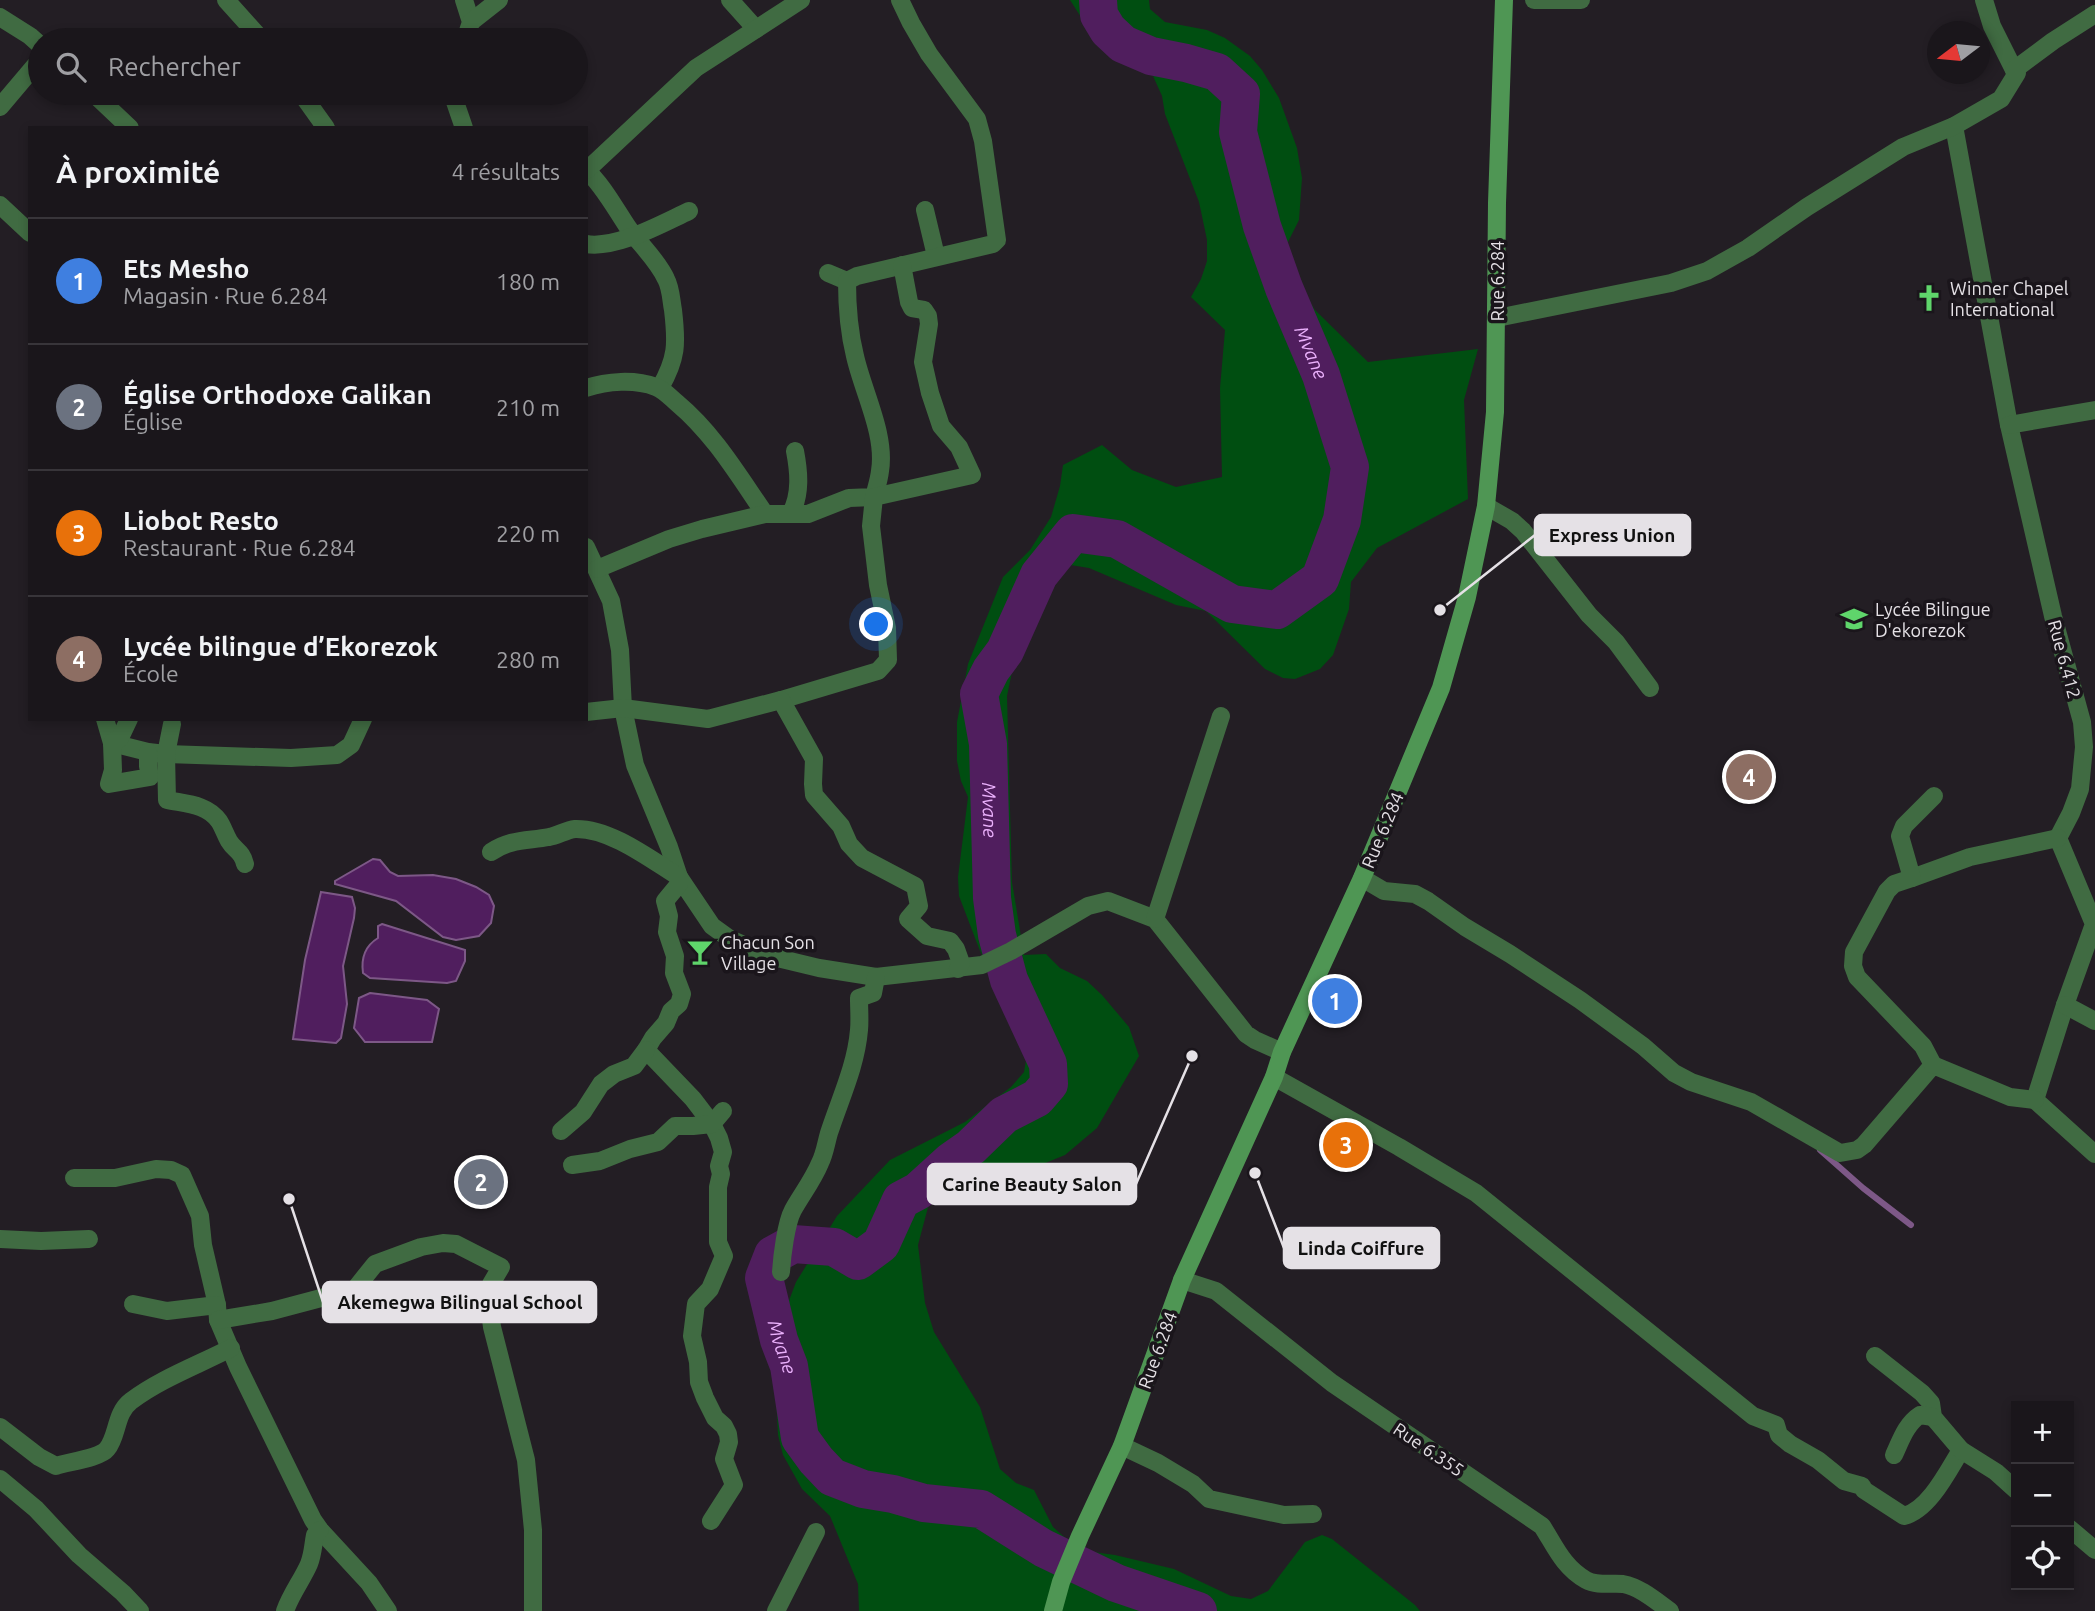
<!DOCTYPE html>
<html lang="fr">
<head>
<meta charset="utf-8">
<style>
  body { margin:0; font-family:Ubuntu,sans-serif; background:#231f24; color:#f1f3f6 }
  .controls { position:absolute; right:21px; bottom:21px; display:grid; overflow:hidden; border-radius:0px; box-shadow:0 4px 10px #0003 }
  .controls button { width:63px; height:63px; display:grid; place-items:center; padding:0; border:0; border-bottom:2px solid #38353a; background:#1a161b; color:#f1f3f6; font:35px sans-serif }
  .compass { position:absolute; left:1927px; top:21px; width:63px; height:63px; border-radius:50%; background:#1a161b; box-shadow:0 4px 10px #0003; rotate:254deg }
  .you { position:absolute; left:877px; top:625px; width:24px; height:24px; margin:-18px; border:5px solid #fff; border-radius:50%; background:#1a73e8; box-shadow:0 0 0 10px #1a73e833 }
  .badge { display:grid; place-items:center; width:46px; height:46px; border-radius:50%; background:#b45309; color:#fff; font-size:23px; font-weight:700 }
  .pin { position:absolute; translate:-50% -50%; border:4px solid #fff; box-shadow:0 2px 7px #0006 }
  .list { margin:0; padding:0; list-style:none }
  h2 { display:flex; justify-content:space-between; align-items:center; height:91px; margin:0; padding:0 28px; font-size:30px }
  h2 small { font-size:23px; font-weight:400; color:#9f9fa3 }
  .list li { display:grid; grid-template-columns:46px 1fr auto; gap:21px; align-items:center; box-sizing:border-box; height:126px; padding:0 28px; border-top:2px solid #38353a }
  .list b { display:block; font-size:26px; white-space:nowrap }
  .list p { margin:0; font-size:23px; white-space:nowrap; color:#9f9fa3 }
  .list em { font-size:23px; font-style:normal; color:#9f9fa3 }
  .icon { flex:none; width:38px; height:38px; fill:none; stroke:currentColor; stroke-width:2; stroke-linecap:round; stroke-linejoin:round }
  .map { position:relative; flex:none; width:2095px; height:1611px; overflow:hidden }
  .search { position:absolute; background:#1a161b; box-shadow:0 4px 10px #0003; left:28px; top:28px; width:560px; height:77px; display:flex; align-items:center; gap:18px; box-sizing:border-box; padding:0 24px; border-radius:38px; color:#9f9fa3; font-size:26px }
  .panel { position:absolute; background:#1a161b; box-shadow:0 4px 10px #0003; left:28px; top:126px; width:560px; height:595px; border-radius:0px }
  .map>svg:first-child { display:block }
  .green { fill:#004e11 }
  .water { fill:#501e5e; stroke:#7d5887; stroke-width:2 }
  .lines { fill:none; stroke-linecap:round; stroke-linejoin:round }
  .stream { stroke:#7d5887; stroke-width:6 }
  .river { stroke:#501e5e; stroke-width:38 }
  .street { stroke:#406b42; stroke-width:18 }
  .secondary { stroke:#4f9654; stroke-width:18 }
  .labels { text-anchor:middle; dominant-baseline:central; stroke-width:7; stroke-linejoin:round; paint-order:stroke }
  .street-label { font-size:18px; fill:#e5e1e6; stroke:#1a151b }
  .poi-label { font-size:18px; fill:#e5e1e6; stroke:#1a151b; text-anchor:start }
  .water-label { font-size:19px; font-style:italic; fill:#eab0fb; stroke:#1a151b }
  .leader { fill:none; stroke:#e5e1e6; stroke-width:2.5 }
  .callout-dot { fill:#e5e1e6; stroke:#1a151b; stroke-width:2.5 }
  .callout { fill:#e5e1e6; stroke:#e5e1e6; stroke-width:2.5 }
  .callout-label { font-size:19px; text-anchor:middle; font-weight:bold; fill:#111 }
</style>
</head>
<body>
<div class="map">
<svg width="2095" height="1611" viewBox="0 0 2095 1611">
  <rect width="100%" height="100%" fill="#231e24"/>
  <polygon class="green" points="1070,0 1149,0 1150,9 1165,22 1207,30 1225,38 1250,56 1262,70 1279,98 1297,148 1302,178 1299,220 1286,246 1289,267 1315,310 1368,362 1478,349 1464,400 1468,499 1377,548 1351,582 1349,609 1333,655 1320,669 1295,679 1283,678 1265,669 1206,611 1176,605 1089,568 1064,564 1054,575 1041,616 1012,672 1007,696 1012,882 1024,955 1046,954 1060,968 1087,981 1102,995 1129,1027 1139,1056 1097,1128 1065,1155 989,1186 978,1189 948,1187 931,1196 918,1245 925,1303 934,1332 980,1407 1000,1469 1016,1483 1034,1490 1053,1527 1069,1541 1086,1551 1115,1555 1174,1569 1231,1596 1251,1599 1268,1591 1305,1542 1322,1535 1332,1539 1415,1605 1420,1611 859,1611 858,1584 830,1516 802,1489 783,1455 778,1435 775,1377 782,1319 796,1282 837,1216 890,1160 965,1122 1011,1087 1024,1072 1027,1054 1026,1036 980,951 959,896 958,877 968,797 961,781 957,761 957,722 968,664 1003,577 1030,550 1051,517 1060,486 1063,465 1102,445 1132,470 1176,487 1222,477 1220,388 1225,330 1191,297 1201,279 1207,261 1207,240 1199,202 1165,114 1162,96 1153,76 1093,36"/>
  <g class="water">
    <polygon points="373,859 380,860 390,872 398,876 433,875 456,879 476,887 489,895 494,906 491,923 479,936 456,940 443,937 396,901 335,884 335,881"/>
    <polygon points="321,892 352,897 355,908 354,918 343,966 347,1004 341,1038 336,1043 293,1039 305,960"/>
    <path d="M382,924L465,950V961L456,981L447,983L370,978L363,973C361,959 365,946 378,938V926Z"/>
    <polygon points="370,993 427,1000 439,1009 432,1042 365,1042 354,1028 359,998"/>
  </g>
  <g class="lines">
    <polyline class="stream" points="1820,1150 1863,1188 1911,1225"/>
    <path class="river" id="s1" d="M1098,0L1099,15L1108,30L1123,44L1151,56L1186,63L1217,72L1241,94L1238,132L1262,226L1284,288L1321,375L1350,467L1342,520L1320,579L1277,610L1232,604L1117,539L1073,533L1039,575L1005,651L991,670L979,694L988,744L992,898L997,935L1009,980L1048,1064L1049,1084L1037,1098L1004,1115L971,1147L951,1161L918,1191L901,1200L881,1244L858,1261L834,1247L793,1244L773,1255L764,1278L779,1340L789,1366L800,1438L816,1460L832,1477L863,1489L893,1494L924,1503L981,1509L1043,1548L1116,1583L1198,1611"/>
    <g class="street">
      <polyline points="226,0 262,40"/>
      <polyline points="464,0 471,22 465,40"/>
      <polyline points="730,0 756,29"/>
      <polyline points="1534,0 1581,0"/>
      <polyline points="1984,0 1992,26 2014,70"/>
      <polyline points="0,17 30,36 40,45"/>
      <polyline points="471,22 499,0"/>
      <polyline points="93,93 130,128"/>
      <polyline points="301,93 326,128"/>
      <polyline points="452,93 464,128"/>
      <polyline points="0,107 38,62 40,62"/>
      <polyline points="1954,126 2009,425 2053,616 2082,722 2084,747 2080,789 2071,813 2058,838 2094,924 2065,1005 2035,1100 2095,1154"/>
      <path d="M586,170C602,184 615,208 627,226C639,244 657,259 666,279C671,288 671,300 673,310C677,344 677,358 660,388"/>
      <polyline points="587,170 696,68 801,0"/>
      <polyline points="0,205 30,233"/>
      <polyline points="925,210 936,256"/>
      <path d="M586,244C617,249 661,224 689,211"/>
      <polyline points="828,273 847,281"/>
      <polyline points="1497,318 1671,283 1707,271 1748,248 1807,207 1903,147 1954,126 2001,99 2017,73 2014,70 2053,41 2095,14"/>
      <path d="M586,388C607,381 635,379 656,387C664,390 671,398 677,403C714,434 738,475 765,514"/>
      <polyline points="2009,425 2095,410"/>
      <polyline points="1486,506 1512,521 1523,531 1589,615 1616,642 1650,688"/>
      <path d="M791,513C801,494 799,472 795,451"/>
      <polyline points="586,547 611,601 620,650 623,708 635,765 669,847 679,877 712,926 730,939 769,956 819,968 876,977 982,965 1011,951 1088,906 1108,901 1155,919 1246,1034 1255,1040 1282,1052"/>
      <path d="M597,569L669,539L702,529L765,514H808L849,498L874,497C876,489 879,480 880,471C886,434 863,392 855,356C849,332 847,306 847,281L857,276L993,244L997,240L983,141L977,119L929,54L911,23L900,0"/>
      <polyline points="781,700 878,671 888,660 887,628 878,585 871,526 874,497 972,475 959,447 941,426 930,393 923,362 929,324 928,316 924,310 912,308 909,302 902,265"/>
      <polyline points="586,712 623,708 708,719 781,700 814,759 813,784 814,795 841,826 849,844 862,858 915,886 919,906 908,919 927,936 950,941 956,949 961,963 958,969"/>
      <polyline points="105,719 112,743 148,752 166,754 291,758 337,755 351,745 363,719"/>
      <polyline points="129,719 120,738 112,743 113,770 109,784 150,777 148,766 148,752"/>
      <path d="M172,724L166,754L167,800C186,804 207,804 219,821C223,827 225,834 229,841C235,851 242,851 245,864"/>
      <path d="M491,852C510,839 527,841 549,837C557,836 566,830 575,829C610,828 650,859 679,877V884L665,901L669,916L667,932L675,956L674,973L682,994L679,1004L671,1011L666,1023L653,1038L646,1050L693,1099L712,1124L719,1138L723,1152L719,1166L721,1174L718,1187V1242L724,1256L710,1289L696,1304L692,1336L698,1362L699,1382L705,1398L715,1418L724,1426L728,1434L729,1442L724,1459L734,1485L711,1521"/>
      <polyline points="1362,878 1384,891 1415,894 1428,901 1465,927 1510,954 1580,1000 1643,1046 1674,1073 1691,1082 1751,1102 1840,1153 1857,1150 1864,1145 1933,1065 2010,1097 2035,1100"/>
      <polyline points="1912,878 1970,857 2058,838"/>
      <polyline points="1155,919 1221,716"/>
      <polyline points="2065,1005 2095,1021"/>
      <polyline points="1933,1065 1923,1046 1857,977 1853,966 1854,952 1887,891 1894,884 1912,878 1900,836 1904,826 1934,796"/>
      <path d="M1274,1077L1399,1147L1476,1193L1753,1416L1776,1425L1779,1435L1790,1444L1818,1460L1844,1481L1862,1486L1864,1490L1904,1516C1929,1510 1948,1471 1961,1450"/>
      <polyline points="561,1131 583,1112 601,1084 614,1074 634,1066 646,1050"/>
      <polyline points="572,1165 600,1161 630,1149 658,1142 675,1126 693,1126 712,1124 723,1111"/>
      <polyline points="74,1178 115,1178 156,1169 171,1170 182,1175 200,1216 203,1245 217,1305 218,1320 238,1367 313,1520 320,1530 369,1583 388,1611"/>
      <polyline points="0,1239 41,1241 89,1239"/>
      <path d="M781,1272C782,1256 786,1223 793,1210C802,1194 813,1180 820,1163C825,1153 826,1143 829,1133C840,1099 856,1066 859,1030C860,1020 859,1009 859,998L873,993L876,977"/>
      <path d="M1182,1280L1216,1291L1332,1383L1542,1526C1555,1546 1563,1567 1586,1580C1597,1586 1611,1583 1623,1584C1640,1587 1656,1601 1670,1611"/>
      <polyline points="133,1304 167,1311 217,1305"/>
      <polyline points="218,1320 272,1311 355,1289 375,1264 421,1247 443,1243 456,1244 501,1267 491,1284 489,1304 492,1327 526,1460 533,1530 533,1611"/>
      <polyline points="1875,1356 1922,1393 1931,1403 1933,1417 1961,1450 1996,1472 2016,1490"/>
      <path d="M0,1427L39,1457L56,1466C68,1462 100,1458 107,1449C118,1436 115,1413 131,1401C160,1379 198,1365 231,1348"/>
      <polyline points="1122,1446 1158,1463 1193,1484 1209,1499 1284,1515 1313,1514"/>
      <path d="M1894,1455C1901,1440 1906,1424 1920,1415L1933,1417"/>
      <polyline points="0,1479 36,1509 79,1555 123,1593 140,1611"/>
      <polyline points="2069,1528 2095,1550"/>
      <path d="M285,1611C291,1594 302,1580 309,1564C313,1554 313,1545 315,1535L320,1530"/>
      <polyline points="776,1611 816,1532"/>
    </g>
    <polyline class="secondary" points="1053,1611 1061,1582 1080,1536 1122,1446 1182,1280 1274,1077 1282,1052 1362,878 1441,688 1467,597 1486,506 1495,412 1497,203 1504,0"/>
  </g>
  <defs>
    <symbol id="church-bare" viewBox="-9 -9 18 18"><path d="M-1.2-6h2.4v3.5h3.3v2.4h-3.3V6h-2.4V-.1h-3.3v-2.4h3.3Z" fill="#5fd56b" stroke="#1a151b" stroke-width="2.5" paint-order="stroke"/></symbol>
    <symbol id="school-bare" viewBox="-9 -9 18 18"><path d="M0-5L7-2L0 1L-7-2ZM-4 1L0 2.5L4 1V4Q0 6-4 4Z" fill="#5fd56b" stroke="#1a151b" stroke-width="2.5" paint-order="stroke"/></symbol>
    <symbol id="bar-bare" viewBox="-9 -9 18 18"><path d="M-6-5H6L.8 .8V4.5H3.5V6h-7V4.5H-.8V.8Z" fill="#5fd56b" stroke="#1a151b" stroke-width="2.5" paint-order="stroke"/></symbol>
  </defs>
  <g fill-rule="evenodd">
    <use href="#church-bare" x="1910" y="279" width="38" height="38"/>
    <use href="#school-bare" x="1835" y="600" width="38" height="38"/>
    <use href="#bar-bare" x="681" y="933" width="38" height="38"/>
  </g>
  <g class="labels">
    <g class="street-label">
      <text transform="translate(1497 281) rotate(-90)">Rue 6.284</text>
      <text transform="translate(2065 659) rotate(75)">Rue 6.412</text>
      <text transform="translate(1382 830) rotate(-67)">Rue 6.284</text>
      <text transform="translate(1157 1350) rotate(-70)">Rue 6.284</text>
      <text transform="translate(1429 1449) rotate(34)">Rue 6.355</text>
    </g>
    <g class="poi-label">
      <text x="1950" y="288">Winner Chapel<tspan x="1950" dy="21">International</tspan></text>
      <text x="1875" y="609">Lycée Bilingue<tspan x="1875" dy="21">D'ekorezok</tspan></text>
      <text x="721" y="942">Chacun Son<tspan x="721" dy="21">Village</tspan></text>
    </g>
    <g class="water-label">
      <text stroke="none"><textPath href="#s1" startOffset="455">Mvane</textPath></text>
      <text stroke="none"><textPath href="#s1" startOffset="1272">Mvane</textPath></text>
      <text stroke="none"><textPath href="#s1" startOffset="2011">Mvane</textPath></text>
    </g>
  </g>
  <path class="leader" d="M1440 610L1535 535M1192 1056L1136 1184M1255 1173L1284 1248M289 1199L323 1302"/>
  <g class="callout-dot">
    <circle cx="1440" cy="610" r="7"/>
    <circle cx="1192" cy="1056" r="7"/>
    <circle cx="1255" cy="1173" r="7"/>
    <circle cx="289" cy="1199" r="7"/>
  </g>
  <g class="callout">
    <rect x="1535" y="515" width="155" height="40" rx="7"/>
    <rect x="928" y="1164" width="208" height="40" rx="7"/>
    <rect x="1284" y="1228" width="155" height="40" rx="7"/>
    <rect x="323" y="1282" width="273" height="40" rx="7"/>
  </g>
  <g class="callout-label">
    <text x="1612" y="542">Express Union</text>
    <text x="1032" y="1191">Carine Beauty Salon</text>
    <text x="1361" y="1255">Linda Coiffure</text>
    <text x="460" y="1309">Akemegwa Bilingual School</text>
  </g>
</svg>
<div class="controls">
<button>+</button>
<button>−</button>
<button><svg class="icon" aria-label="locate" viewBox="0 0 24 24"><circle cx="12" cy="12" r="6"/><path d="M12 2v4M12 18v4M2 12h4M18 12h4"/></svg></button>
</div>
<svg class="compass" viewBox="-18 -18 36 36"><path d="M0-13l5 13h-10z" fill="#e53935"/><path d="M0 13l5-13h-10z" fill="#9f9fa3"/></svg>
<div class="you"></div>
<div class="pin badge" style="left:1335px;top:1001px;background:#3f7fe0">1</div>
<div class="pin badge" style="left:481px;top:1182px;background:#6b7280">2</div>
<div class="pin badge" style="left:1346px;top:1145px;background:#e8710a">3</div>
<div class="pin badge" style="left:1749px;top:777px;background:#8d6e63">4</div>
<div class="search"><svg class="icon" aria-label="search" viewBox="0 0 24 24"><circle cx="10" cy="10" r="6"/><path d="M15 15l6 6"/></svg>Rechercher</div>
<section class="panel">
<h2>À proximité<small>4 résultats</small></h2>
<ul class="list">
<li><span class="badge" style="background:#3f7fe0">1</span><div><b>Ets Mesho</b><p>Magasin · Rue 6.284</p></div><em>180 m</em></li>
<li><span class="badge" style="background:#6b7280">2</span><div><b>Église Orthodoxe Galikan</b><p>Église</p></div><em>210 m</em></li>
<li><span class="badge" style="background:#e8710a">3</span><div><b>Liobot Resto</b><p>Restaurant · Rue 6.284</p></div><em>220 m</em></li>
<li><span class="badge" style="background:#8d6e63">4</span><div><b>Lycée bilingue d’Ekorezok</b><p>École</p></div><em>280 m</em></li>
</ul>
</section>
</div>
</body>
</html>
